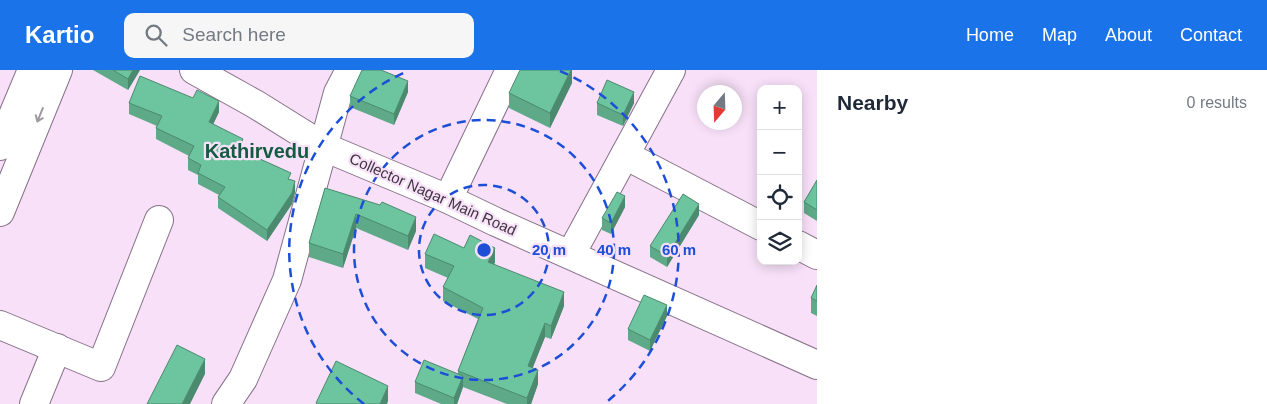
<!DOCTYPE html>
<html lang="en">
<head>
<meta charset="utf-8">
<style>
  body { margin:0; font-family:Helvetica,sans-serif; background:#f6f6f7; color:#1f2937 }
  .controls { position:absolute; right:15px; top:15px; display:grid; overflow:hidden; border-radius:10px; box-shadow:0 2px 12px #0003 }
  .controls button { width:45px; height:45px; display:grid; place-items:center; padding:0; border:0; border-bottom:1px solid #e0e1e3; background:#fff; color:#1f2937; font:25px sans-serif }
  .compass { position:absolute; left:697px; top:15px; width:45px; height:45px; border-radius:50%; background:#fff; box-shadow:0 2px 12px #0003; rotate:199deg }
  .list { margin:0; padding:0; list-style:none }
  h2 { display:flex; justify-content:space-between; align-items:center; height:65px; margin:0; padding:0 20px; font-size:21px }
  h2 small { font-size:16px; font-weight:400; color:#747a83 }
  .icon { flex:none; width:28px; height:28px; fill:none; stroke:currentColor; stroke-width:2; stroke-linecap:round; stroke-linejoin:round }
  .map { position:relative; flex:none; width:817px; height:334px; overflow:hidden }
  header { display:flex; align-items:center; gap:30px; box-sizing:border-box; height:70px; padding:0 25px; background:#1a73e8; color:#fff }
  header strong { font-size:24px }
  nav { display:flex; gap:28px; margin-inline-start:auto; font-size:18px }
  .search { width:350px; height:45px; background:#f6f6f7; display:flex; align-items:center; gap:12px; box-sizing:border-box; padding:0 18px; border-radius:10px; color:#747a83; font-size:19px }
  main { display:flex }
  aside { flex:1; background:#fff }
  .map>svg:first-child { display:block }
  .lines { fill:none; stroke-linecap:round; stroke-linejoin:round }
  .minor-casing { stroke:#867187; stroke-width:30 }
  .major-casing { stroke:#867187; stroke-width:30 }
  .minor { stroke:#fff; stroke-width:28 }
  .major { stroke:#fff; stroke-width:28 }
  .wall { fill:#5da988 }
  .shaded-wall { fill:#4c8a6f }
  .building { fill:#6cc59e; stroke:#4c8a6f }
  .oneway { stroke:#9e9a9f }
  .ring { fill:none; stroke:#1d4ed8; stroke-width:2.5; stroke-dasharray:9 6 }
  .labels { text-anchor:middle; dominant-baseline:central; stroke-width:4.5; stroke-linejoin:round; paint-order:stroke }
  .street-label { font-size:15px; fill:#3e353f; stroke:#f7e0f8 }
  .district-label { font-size:20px; font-weight:bold; fill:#155b42; stroke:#f7e0f8 }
  .centre { fill:#1d4ed8; stroke:#f7e0f8; stroke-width:2.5 }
  .ring-label { font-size:15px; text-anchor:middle; font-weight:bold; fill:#1d4ed8; stroke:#f7e0f8; stroke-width:4.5; stroke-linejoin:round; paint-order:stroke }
</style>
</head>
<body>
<header>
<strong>Kartio</strong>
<div class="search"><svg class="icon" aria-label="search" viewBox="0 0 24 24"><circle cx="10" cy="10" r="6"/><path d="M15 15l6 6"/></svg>Search here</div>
<nav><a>Home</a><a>Map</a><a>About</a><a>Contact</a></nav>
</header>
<main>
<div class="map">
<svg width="817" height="334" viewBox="0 0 817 334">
  <rect width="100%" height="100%" fill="#f7e0f8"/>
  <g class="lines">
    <defs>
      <g id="minor">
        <polyline points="194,0 255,34 324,77 448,129 496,152 817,295"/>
        <polyline points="625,85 761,156"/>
        <polyline points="448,129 510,0"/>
        <polyline points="798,175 817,185"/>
        <polyline points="571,184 671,0"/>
        <polyline points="0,255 101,297 159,150"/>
        <polyline points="34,334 57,278"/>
        <polyline points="226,334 243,309 287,210 338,23 350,0"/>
      </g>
      <g id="major">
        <polyline points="0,76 32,0"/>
        <polyline points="0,142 58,0"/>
      </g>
    </defs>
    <use href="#minor" class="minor-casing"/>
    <use href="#major" class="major-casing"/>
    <use href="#minor" class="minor"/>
    <use href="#major" class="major"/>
  </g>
  <g class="wall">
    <polygon points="93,0 140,0 128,20"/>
    <polygon points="572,0 572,13 550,58 509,38 509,23"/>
    <polygon points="408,22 394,55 350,37 350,26"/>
    <polygon points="129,33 219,42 213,54 243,81 291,110 295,122 292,134 267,171 218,138 218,127 219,125 198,114 198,105 188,100 188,88 189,86 156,69 156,58 157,56 129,44"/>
    <polygon points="597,33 634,33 623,56 597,45"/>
    <polygon points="817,110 817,151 804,143 804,132"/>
    <polygon points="325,118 416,161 408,180 356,158 343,198 309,187 309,173"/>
    <polygon points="625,137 611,164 602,160 602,148"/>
    <polygon points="699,145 667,197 650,187 650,176"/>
    <polygon points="425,184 495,192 494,195 564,236 551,269 545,267 532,298 538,314 531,334 507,334 463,317 457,334 441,334 415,323 415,312 458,304 458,301 478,249 443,231 443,217 448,208 425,198"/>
    <polygon points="817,215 817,246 811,243 811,228"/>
    <polygon points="667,246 650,281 628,270 628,259"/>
  </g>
  <g class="shaded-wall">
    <polygon points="133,0 140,0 128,20 128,9"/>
    <polygon points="571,0 572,0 572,13 550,58 550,43"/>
    <polygon points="408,11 408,22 394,55 394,44"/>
    <polygon points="634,22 634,33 623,56 623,45"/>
    <polygon points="219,31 219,42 209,63 209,52"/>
    <polygon points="243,69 243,81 238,79"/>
    <polygon points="295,111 295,122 292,134 267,171 267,160"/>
    <polygon points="625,126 625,137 611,164 611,153"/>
    <polygon points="699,134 699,145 667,197 667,186"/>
    <polygon points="356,144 356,158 343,198 343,184"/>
    <polygon points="416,147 416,161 408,180 408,166"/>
    <polygon points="495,178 495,192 488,206 488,192"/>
    <polygon points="564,222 564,236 551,269 551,256"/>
    <polygon points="667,235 667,246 650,281 650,270"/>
    <polygon points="545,253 545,267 528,310 528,296"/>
    <polygon points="205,289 205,304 190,334 182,334"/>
    <polygon points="538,300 538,314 531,334 527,334 527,328"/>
    <polygon points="463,306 463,317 457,334 454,334 454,328"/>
    <polygon points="388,316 388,331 387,334 380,334"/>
  </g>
  <g class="building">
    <polygon points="113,0 133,0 128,9"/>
    <polygon points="362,0 381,0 408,11 394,44 350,26"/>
    <polygon points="520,0 571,0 550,43 509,23"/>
    <polygon points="140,6 193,28 197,20 219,31 209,52 243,69 238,79 291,103 288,109 295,111 292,123 267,160 218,127 225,117 198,103 201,95 188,88 194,76 156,58 162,46 129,33"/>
    <polygon points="607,10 634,22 623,45 597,33"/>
    <polygon points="817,110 817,140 804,132"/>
    <polygon points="325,118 380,135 382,132 416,147 408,166 356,144 343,184 309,173"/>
    <polygon points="617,122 625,126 611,153 602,148"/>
    <polygon points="683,124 699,134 667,186 650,176"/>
    <polygon points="434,164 464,178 470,165 495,178 488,192 564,222 551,256 545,253 528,296 538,300 527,328 458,301 483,238 443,217 454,196 425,184"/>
    <polygon points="817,215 817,231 811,228"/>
    <polygon points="644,225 667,235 650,270 628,259"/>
    <polygon points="177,275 205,289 182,334 147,334"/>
    <polygon points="424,290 463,306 454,328 415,312"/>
    <polygon points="336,291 388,316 380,334 318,334 316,333"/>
  </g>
  <defs><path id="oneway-shaft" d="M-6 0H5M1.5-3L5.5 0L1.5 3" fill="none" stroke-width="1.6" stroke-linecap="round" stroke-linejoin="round" transform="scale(1.25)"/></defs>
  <use class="oneway" href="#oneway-shaft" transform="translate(40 45) rotate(112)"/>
  <g class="ring">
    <circle cx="484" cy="180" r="65"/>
    <circle cx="484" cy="180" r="130"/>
    <path d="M364 334A195 195 0 0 1 408 1M560 1A195 195 0 0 1 604 334"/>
  </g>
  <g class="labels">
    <g class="street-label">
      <text transform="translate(433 124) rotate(24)">Collector Nagar Main Road</text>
    </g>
    <g class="district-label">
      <text x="257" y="81">Kathirvedu</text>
    </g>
  </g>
  <circle cx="484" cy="180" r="8" class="centre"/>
  <g class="ring-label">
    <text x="549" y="185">20 m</text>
    <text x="614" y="185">40 m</text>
    <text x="679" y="185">60 m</text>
  </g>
</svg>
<div class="controls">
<button>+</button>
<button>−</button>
<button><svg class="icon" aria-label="locate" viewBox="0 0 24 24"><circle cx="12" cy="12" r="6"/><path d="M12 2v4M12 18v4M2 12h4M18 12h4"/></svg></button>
<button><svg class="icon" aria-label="layers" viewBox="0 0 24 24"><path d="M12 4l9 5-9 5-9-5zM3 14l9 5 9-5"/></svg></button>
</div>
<svg class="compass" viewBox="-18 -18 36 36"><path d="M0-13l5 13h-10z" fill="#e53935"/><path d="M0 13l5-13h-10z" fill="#747a83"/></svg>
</div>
<aside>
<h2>Nearby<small>0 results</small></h2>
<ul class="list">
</ul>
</aside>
</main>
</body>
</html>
